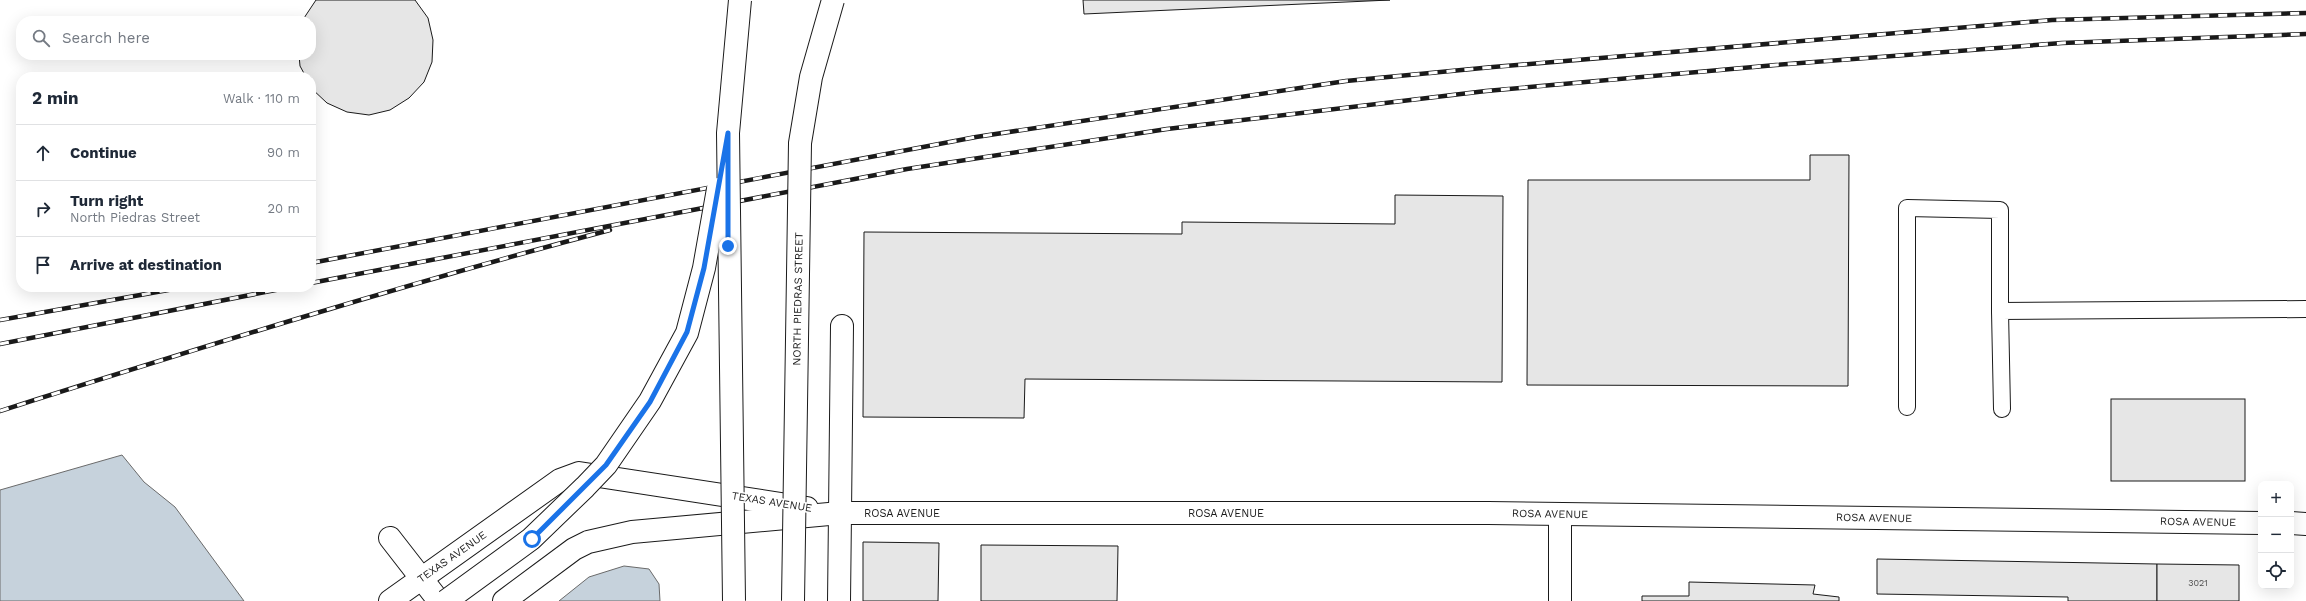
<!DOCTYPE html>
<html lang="en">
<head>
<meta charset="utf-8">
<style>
  body { margin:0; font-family:"Work Sans",sans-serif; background:#f2f2f3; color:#1f2937 }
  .controls { position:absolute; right:12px; bottom:12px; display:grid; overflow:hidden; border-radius:8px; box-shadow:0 4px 16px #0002 }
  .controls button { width:36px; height:36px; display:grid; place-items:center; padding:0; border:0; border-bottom:1px solid #e0e1e3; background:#fff; color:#1f2937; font:20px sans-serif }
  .stop { position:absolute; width:12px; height:12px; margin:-9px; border:3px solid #1a73e8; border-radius:50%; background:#fff }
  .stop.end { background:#1a73e8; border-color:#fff; box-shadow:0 1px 4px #0008 }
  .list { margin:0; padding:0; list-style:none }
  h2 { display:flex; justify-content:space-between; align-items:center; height:52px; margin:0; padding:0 16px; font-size:17px }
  h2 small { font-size:13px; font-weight:400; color:#747a83 }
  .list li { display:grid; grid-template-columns:26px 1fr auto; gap:12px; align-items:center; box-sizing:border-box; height:56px; padding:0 16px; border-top:1px solid #e0e1e3 }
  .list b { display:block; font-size:15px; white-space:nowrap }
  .list p { margin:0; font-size:13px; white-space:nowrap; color:#747a83 }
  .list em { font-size:13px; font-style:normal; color:#747a83 }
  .icon { flex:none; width:22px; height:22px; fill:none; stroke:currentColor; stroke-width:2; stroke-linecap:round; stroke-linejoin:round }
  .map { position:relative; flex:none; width:2306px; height:601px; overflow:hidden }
  .search { position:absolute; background:#fff; box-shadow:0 4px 16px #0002; left:16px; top:16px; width:300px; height:44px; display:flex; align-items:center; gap:10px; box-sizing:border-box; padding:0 14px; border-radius:16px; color:#747a83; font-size:15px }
  .panel { position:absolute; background:#fff; box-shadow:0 4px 16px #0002; left:16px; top:72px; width:300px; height:220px; border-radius:16px }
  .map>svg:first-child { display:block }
  .water { fill:#c6d2dc; stroke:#6a6a6a }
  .building { fill:#e6e6e6; stroke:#1a1a1a }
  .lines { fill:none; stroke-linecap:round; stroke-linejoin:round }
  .lane-casing { stroke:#1a1a1a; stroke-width:18 }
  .street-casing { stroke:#1a1a1a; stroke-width:24 }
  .secondary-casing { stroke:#1a1a1a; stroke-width:24 }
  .lane { stroke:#fff; stroke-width:16 }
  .street { stroke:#fff; stroke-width:22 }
  .secondary { stroke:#fff; stroke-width:22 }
  .rail-casing { stroke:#1a1a1a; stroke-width:4.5 }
  .rail { stroke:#fff; stroke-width:3; stroke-dasharray:9; stroke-linecap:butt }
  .secondary-bridge-casing { stroke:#1a1a1a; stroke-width:24; stroke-linecap:butt }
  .secondary-bridge { stroke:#fff; stroke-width:22 }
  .route { stroke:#1a73e8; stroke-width:5 }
  .labels { text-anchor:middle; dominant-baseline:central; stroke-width:3; stroke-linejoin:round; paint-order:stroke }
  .number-label { font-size:9px; fill:#4d4d4d }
  .street-label { font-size:11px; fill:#1a1a1a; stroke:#fff }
</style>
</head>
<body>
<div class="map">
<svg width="2306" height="601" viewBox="0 0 2306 601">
  <rect width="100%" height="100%" fill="#fff"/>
  <g class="water">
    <polygon points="122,455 144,482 175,507 244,601 0,601 0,490"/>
    <polygon points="624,566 649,569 659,584 660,601 559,601 589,577"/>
  </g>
  <g class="building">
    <polygon points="316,0 415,0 428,18 433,40 432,62 424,82 409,98 390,110 369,115 347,112 327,103 311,88 311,77 306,77 300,66 299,55 311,55 311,21 302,21"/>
    <polygon points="1083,0 1390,0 1084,14"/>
    <polygon points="1810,155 1849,155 1848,386 1527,385 1528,180 1810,180"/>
    <polygon points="1395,195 1503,196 1502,382 1025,379 1024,418 863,417 864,232 1182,234 1182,222 1395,224"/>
    <rect x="2111" y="399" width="134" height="82"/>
    <polygon points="863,542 939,543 938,601 863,601"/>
    <polygon points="981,545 1118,546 1117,601 981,601"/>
    <polygon points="1877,559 2157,564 2157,601 2068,601 2068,597 1877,594"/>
    <polygon points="2157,564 2239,565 2239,601 2157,601"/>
    <polygon points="1689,582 1815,585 1813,594 1839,597 1839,601 1642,601 1642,596 1689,596"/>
  </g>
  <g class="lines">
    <defs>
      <g id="lane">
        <polyline points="1907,407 1907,208 2000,210 2000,311"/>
        <polyline points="2002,409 2000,311 2306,309"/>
      </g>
      <g id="street">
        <polyline points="840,513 842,326"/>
        <polyline points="390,538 439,601"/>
        <polyline points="1560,601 1560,514"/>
      </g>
      <g id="secondary">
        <polyline points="2291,523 2306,524"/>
        <polyline points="390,601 560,480 579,473 807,508"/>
        <polyline points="504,601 574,549 588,542 632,532 840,513 1488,513 2261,523"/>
        <polyline points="839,601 840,513"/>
      </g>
    </defs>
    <use href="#lane" class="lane-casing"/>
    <use href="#street" class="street-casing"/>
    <use href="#secondary" class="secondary-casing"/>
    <use href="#lane" class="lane"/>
    <use href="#street" class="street"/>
    <use href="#secondary" class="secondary"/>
    <defs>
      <g id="rail">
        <polyline points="311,263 976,137 1346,81 1493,67 2052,20 2306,13"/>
        <polyline points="311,283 907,169 1167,129 1486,91 1776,65 2062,43 2306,34"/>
        <polyline points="0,320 185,287"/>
        <polyline points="0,344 291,287"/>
        <path d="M0,411C202,347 405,284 610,230"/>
      </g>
    </defs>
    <use href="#rail" class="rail-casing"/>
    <use href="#rail" class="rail"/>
    <defs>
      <g id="secondary-bridge">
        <polyline points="446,601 531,539 585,487 606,465 650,401 687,333 704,268 718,189"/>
        <polyline points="734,601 728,133 740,0"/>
        <polyline points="793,601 800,143 811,77 833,0"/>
      </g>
    </defs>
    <use href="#secondary-bridge" class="secondary-bridge-casing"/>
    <use href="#secondary-bridge" class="secondary-bridge"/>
  </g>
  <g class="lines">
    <polyline class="route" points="532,539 606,465 650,402 687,332 704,268 728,133 728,246"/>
  </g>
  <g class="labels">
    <g class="number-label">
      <text x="2198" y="583">3021</text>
    </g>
    <g class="street-label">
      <text transform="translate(798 299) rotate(-89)">NORTH PIEDRAS STREET</text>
      <text transform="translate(772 502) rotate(9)">TEXAS AVENUE</text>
      <text x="902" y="513">ROSA AVENUE</text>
      <text x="1226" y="513">ROSA AVENUE</text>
      <text transform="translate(1550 514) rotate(1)">ROSA AVENUE</text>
      <text transform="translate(1874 518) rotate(1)">ROSA AVENUE</text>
      <text transform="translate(2198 522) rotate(1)">ROSA AVENUE</text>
      <text transform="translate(452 557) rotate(-35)">TEXAS AVENUE</text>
    </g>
  </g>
</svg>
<div class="controls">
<button>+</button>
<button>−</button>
<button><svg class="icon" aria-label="locate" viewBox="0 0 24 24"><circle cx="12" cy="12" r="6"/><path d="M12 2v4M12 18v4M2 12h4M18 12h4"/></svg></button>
</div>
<div class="stop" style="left:532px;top:539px"></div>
<div class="stop end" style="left:728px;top:246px"></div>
<div class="search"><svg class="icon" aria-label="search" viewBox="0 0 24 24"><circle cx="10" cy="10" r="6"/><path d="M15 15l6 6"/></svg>Search here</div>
<section class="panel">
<h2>2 min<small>Walk · 110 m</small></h2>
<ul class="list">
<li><svg class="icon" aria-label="ahead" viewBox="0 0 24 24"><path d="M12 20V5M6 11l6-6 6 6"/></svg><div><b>Continue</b></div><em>90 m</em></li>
<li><svg class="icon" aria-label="right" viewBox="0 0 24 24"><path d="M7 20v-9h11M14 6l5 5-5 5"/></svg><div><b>Turn right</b><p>North Piedras Street</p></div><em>20 m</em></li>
<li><svg class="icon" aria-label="arrive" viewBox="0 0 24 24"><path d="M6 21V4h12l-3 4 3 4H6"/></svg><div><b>Arrive at destination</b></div></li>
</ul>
</section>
</div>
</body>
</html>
